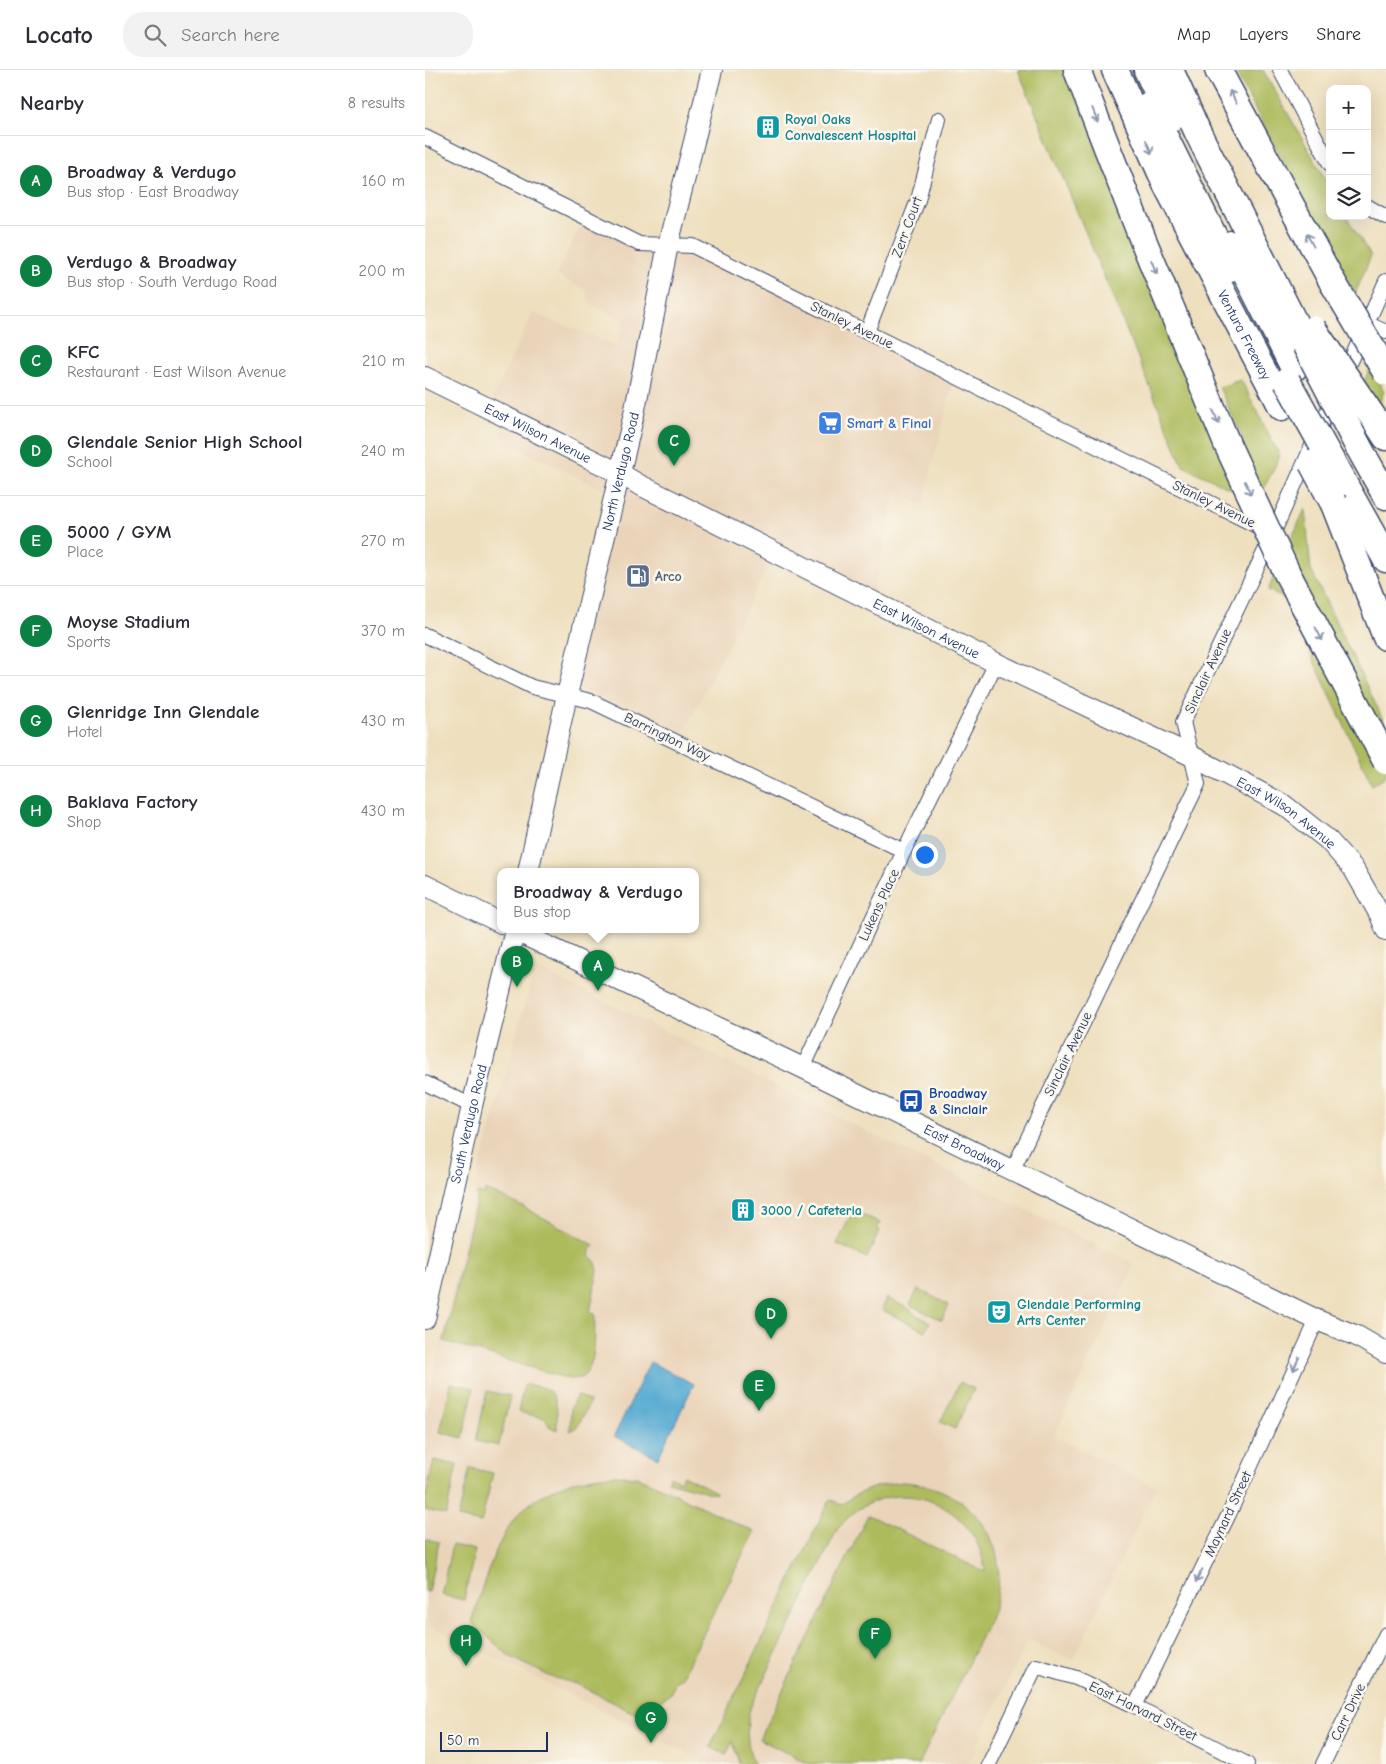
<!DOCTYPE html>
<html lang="en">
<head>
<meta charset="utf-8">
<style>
  body { margin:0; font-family:"Comic Neue",sans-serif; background:#f2f2f3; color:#2b2b33 }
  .controls { position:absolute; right:15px; top:15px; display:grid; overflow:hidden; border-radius:10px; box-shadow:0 5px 20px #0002 }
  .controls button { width:45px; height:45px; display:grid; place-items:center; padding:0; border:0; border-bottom:1px solid #e1e1e2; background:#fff; color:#2b2b33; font:25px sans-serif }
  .scale { position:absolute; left:15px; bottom:12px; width:108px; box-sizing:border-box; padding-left:5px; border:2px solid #1b2f5e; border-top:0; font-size:14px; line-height:18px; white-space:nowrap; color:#1b2f5e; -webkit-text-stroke:4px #fbf7ec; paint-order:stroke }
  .you { position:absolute; left:499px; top:784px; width:18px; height:18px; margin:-12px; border:4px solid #fff; border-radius:50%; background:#1a73e8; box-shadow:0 0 0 8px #1a73e833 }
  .badge { display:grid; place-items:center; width:32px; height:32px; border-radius:50%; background:#0b8043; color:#fff; font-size:16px; font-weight:700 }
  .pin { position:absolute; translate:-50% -41px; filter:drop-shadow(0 1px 2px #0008) }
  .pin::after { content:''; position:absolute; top:26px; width:18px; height:15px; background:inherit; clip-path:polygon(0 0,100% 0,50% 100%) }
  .popup { position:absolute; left:72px; top:798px; width:202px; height:65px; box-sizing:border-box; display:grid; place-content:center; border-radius:10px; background:#fff; filter:drop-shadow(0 1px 4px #0005); font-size:16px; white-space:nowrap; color:#7c7c81 }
  .popup b { font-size:19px; color:#2b2b33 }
  .popup::after { content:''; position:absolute; left:50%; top:100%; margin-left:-10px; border:10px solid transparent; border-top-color:#fff }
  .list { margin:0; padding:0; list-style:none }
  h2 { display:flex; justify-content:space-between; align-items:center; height:65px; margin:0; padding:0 20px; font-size:21px }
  h2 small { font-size:16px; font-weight:400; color:#7c7c81 }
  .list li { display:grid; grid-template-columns:32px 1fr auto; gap:15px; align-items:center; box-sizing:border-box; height:90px; padding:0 20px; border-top:1px solid #e1e1e2 }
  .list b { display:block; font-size:19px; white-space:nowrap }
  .list p { margin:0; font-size:16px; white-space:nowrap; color:#7c7c81 }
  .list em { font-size:16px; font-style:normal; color:#7c7c81 }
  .icon { flex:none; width:28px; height:28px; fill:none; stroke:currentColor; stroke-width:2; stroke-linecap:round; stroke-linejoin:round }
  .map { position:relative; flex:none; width:961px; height:1694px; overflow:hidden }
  header { display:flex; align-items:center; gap:30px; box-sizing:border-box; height:70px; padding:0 25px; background:#fff; border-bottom:1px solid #e1e1e2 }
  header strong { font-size:24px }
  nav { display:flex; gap:28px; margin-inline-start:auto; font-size:18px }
  .search { width:350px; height:45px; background:#f2f2f3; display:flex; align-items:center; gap:12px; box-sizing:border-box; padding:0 18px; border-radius:20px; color:#7c7c81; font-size:19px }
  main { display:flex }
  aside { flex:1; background:#fff }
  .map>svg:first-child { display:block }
  .built { fill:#ead4b9 }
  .green { fill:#aebb5d; stroke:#64755e }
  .water { fill:#57abd2; stroke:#396d98 }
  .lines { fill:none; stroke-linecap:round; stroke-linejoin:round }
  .street-casing { stroke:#3b496c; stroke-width:16 }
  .secondary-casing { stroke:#3b496c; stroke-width:22 }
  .highway-casing { stroke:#3b496c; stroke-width:29 }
  .street { stroke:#fff; stroke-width:14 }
  .secondary { stroke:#fff; stroke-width:20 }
  .highway { stroke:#fff; stroke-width:26 }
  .highway-bridge-casing { stroke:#3b496c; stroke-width:29; stroke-linecap:butt }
  .highway-bridge { stroke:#fff; stroke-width:26 }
  .oneway { stroke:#8d97ae }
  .labels { text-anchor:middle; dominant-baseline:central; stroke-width:5; stroke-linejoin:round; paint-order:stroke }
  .culture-label { font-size:14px; font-weight:bold; fill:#0d838f; stroke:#fbf7ec; text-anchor:start }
  .street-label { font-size:14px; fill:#1b2f5e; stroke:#fbf7ec }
  .shop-label { font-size:14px; font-weight:bold; fill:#366cbe; stroke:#fbf7ec; text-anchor:start }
  .service-label { font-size:14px; font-weight:bold; fill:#4e5e75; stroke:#fbf7ec; text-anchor:start }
  .transit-label { font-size:14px; font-weight:bold; fill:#164399; stroke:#fbf7ec; text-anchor:start }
</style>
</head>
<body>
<header>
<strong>Locato</strong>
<div class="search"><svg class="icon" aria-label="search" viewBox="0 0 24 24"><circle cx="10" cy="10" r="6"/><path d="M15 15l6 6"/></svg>Search here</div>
<nav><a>Map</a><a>Layers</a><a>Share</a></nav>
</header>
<main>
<aside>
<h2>Nearby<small>8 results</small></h2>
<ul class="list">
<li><span class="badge">A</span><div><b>Broadway &amp; Verdugo</b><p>Bus stop · East Broadway</p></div><em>160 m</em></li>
<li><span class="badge">B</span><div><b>Verdugo &amp; Broadway</b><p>Bus stop · South Verdugo Road</p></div><em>200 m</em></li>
<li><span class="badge">C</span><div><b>KFC</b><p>Restaurant · East Wilson Avenue</p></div><em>210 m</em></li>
<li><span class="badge">D</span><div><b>Glendale Senior High School</b><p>School</p></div><em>240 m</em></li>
<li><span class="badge">E</span><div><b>5000 / GYM</b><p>Place</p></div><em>270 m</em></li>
<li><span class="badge">F</span><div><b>Moyse Stadium</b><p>Sports</p></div><em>370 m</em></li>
<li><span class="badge">G</span><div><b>Glenridge Inn Glendale</b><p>Hotel</p></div><em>430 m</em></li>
<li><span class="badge">H</span><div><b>Baklava Factory</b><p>Shop</p></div><em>430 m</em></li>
</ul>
</aside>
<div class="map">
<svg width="961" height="1694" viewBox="0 0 961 1694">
  <rect width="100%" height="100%" fill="#fbf7ec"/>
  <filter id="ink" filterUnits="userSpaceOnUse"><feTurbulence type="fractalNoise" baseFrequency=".02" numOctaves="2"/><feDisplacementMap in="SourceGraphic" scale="10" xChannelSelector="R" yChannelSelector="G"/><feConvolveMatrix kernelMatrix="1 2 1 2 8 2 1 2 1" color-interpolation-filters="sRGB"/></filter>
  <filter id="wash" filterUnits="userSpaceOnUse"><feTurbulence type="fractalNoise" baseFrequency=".0096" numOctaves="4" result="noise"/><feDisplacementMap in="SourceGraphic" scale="20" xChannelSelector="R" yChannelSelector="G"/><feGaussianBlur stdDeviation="1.12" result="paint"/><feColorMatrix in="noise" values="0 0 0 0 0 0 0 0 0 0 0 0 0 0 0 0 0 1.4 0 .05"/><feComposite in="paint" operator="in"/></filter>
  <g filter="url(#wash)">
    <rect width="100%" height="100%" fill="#eedfbe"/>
    <g class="built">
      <polygon points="162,143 215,170 262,170 529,308 498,434 471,422 444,542 346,491 257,665 138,611 184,422 78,371 68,327 108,243 193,276 199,249 164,234 161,220 131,205"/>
      <polygon points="110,897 710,1194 629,1366 731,1417 648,1591 603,1569 543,1694 285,1694 0,1553 0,1344 53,1104"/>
    </g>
    <g class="green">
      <polygon points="593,0 644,0 798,377 817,367 794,317 816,310 855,386 832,432 758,396"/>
      <polygon points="809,0 838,0 905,117 905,146 921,146 946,186 930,224"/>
      <polygon points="945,299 959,321 954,334 939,311"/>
      <polygon points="880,439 886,500 961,656 961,706 947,715 860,529 843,520"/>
      <path d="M60,1120C98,1134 133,1157 169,1175L164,1184L171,1193L173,1200L165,1242L170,1244C169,1261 173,1301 155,1308C151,1309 146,1309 143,1309L19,1271L53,1123L59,1125Z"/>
      <polygon points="428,1140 455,1153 452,1158 455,1160 442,1188 412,1174"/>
      <polygon points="493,1219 524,1235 517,1250 485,1235"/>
      <polygon points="462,1228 486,1240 486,1242 505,1252 500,1261 457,1240"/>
      <polygon points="535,1312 549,1319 530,1359 515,1352"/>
      <polygon points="26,1313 49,1318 38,1368 15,1362"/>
      <path d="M99,1315C135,1316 132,1331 132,1360L124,1356L120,1348L93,1342Z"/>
      <polygon points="62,1321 85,1326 74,1376 51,1371"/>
      <polygon points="152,1325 165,1332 153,1356 145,1361 146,1337"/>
      <polygon points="9,1390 32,1395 21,1445 0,1440 0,1430"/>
      <polygon points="45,1398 68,1403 56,1453 33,1448"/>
      <path d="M189,1405L211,1407L227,1413L329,1462L256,1609L252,1610L245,1624L231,1634L229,1648L221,1651L211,1643L207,1642L152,1614L126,1607L84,1586L46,1552C56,1522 68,1478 87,1452C111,1420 150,1407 189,1405Z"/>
      <polygon points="258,1405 291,1422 290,1424 243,1411 245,1406 255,1411"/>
      <path d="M478,1412C552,1417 593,1480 565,1549L494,1694H384L334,1669L443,1445L560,1502C555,1445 493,1408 441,1435C429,1441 420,1450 412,1460L325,1638C321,1657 321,1675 329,1694H314L308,1671L301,1685L285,1677L405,1429L416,1435C435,1420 455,1414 478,1412Z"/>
      <polygon points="0,1469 14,1472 3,1522 0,1521"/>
      <polygon points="27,1475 50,1480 39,1530 16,1525"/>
    </g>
    <polygon class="water" points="225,1292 269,1314 233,1388 189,1366"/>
  </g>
  <g filter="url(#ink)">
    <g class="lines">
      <defs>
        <g id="street">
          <polyline points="855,0 905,94"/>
          <polyline points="0,67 214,174 268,176 840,460"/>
          <polyline points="942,136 961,147"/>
          <polyline points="941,253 961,262"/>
          <polyline points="442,262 493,130 514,49"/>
          <polyline points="918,307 961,211"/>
          <polyline points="0,565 107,617 166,631 479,781"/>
          <polyline points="378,998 479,781 571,593"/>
          <polyline points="0,1013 47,1036"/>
          <polyline points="587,1101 773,714 758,652 848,464 909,326"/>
          <polyline points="710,1636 804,1444 892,1250"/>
          <polyline points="564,1694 611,1596 651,1608 710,1636 822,1694"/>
          <polyline points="898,1694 961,1564"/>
        </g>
        <g id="secondary">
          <path id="s1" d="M0,307L194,403L213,414L571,593L765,685L859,735L903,770L928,798L955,845L961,860"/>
          <path id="s2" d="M103,802L142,625L209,344L243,175L287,0"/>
          <polyline points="0,815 76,853"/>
          <path id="s3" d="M89,860L378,998L892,1250L932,1266L961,1283"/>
          <path id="s4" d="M0,1249L47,1036L90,860"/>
        </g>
        <g id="highway">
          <polyline points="652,0 716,165 802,374"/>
          <path id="s5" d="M690,0L741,114L857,337"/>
          <polyline points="722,0 745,49"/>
          <polyline points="745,0 773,63 880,274"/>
          <polyline points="793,0 908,213"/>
          <polyline points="724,35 805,199"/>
          <polyline points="806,174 869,298"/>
          <polyline points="948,347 961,367"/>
          <polyline points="933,376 961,426"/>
          <polyline points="918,412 961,489"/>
          <polyline points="909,434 961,567"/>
        </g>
      </defs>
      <use href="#street" class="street-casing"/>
      <use href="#secondary" class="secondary-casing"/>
      <use href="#highway" class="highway-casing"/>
      <use href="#street" class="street"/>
      <use href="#secondary" class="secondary"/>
      <use href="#highway" class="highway"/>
      <defs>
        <g id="highway-bridge">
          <polyline points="908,213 961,302"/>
          <polyline points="888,259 948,347"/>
          <polyline points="880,274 933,376"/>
          <polyline points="862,311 918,412"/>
          <polyline points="802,374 862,503 961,691"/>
          <polyline points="887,393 909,434"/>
        </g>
      </defs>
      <use href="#highway-bridge" class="highway-bridge-casing"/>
      <use href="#highway-bridge" class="highway-bridge"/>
    </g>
    <defs><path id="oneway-shaft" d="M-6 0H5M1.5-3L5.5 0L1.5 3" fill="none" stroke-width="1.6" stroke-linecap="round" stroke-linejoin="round" transform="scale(1.25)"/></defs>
    <g class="oneway">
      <use href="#oneway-shaft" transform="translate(808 27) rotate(-118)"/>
      <use href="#oneway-shaft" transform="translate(670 45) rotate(69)"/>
      <use href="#oneway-shaft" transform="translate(724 77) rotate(66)"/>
      <use href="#oneway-shaft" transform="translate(885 170) rotate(-118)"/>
      <use href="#oneway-shaft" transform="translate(729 197) rotate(68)"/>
      <use href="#oneway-shaft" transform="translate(791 347) rotate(68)"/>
      <use href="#oneway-shaft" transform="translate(823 418) rotate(65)"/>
      <use href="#oneway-shaft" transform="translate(894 564) rotate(62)"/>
      <use href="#oneway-shaft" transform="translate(871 1294) rotate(114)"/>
      <use href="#oneway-shaft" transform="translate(774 1506) rotate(116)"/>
    </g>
  </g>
  <defs>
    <symbol id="building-square" viewBox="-11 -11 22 22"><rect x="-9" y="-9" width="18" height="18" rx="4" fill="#0f9aa8" stroke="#fbf7ec"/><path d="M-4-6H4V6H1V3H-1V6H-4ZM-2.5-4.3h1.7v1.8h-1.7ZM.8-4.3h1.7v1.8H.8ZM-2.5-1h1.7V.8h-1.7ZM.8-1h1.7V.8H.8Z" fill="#fff"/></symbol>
    <symbol id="supermarket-square" viewBox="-11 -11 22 22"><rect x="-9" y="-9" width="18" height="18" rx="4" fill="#3f7fe0" stroke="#fbf7ec"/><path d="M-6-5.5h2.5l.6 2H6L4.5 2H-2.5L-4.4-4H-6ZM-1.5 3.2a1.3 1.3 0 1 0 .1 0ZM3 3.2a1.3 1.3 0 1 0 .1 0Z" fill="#fff"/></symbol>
    <symbol id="fuel-square" viewBox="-11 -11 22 22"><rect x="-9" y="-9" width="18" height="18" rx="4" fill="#5c6f8a" stroke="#fbf7ec"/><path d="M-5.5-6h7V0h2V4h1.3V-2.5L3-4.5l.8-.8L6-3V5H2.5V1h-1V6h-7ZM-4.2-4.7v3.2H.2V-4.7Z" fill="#fff"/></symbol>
    <symbol id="bus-square" viewBox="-11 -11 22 22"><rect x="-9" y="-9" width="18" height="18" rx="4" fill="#1a4fb4" stroke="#fbf7ec"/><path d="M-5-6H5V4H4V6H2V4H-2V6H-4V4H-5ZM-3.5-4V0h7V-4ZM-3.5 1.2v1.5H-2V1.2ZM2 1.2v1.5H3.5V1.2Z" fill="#fff"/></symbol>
    <symbol id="theatre-square" viewBox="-11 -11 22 22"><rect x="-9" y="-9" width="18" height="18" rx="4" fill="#0f9aa8" stroke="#fbf7ec"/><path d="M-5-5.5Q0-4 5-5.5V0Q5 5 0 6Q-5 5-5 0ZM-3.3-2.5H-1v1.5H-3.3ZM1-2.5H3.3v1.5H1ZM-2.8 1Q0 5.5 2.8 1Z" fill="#fff"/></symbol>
  </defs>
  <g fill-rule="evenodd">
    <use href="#building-square" x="329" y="43" width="28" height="28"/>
    <use href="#supermarket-square" x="391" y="339" width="28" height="28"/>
    <use href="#fuel-square" x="199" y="492" width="28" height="28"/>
    <use href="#bus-square" x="472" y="1017" width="28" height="28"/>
    <use href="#building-square" x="304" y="1126" width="28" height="28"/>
    <use href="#theatre-square" x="560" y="1228" width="28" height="28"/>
  </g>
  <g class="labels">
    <g class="culture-label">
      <text x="360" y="49">Royal Oaks<tspan x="360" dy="16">Convalescent Hospital</tspan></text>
      <text x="336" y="1140">3000 / Cafeteria</text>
      <text x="592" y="1234">Glendale Performing<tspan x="592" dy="16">Arts Center</tspan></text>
    </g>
    <g class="street-label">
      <text transform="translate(482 157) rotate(-70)">Zerr Court</text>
      <text transform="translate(427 255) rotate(26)">Stanley Avenue</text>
      <text stroke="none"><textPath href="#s5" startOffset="295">Ventura Freeway</textPath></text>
      <text stroke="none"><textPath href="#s1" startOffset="126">East Wilson Avenue</textPath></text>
      <text stroke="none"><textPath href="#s2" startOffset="411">North Verdugo Road</textPath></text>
      <text transform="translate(789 434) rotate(26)">Stanley Avenue</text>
      <text stroke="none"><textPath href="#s1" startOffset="561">East Wilson Avenue</textPath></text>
      <text transform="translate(783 601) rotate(-65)">Sinclair Avenue</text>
      <text transform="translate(242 667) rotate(26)">Barrington Way</text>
      <text stroke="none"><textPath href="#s1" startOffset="966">East Wilson Avenue</textPath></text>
      <text transform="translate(454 835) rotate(-65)">Lukens Place</text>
      <text transform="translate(643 984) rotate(-64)">Sinclair Avenue</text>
      <text stroke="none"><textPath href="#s4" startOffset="200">South Verdugo Road</textPath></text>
      <text stroke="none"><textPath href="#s3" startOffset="500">East Broadway</textPath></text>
      <text transform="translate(803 1444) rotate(-65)">Maynard Street</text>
      <text transform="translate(718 1641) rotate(26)">East Harvard Street</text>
      <text transform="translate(923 1642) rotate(-64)">Carr Drive</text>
    </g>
    <g class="shop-label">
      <text x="422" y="353">Smart &amp; Final</text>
    </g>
    <g class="service-label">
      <text x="230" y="506">Arco</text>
    </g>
    <g class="transit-label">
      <text x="504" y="1023">Broadway<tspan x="504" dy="16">&amp; Sinclair</tspan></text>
    </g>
  </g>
</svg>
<div class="controls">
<button>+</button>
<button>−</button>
<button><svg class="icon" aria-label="layers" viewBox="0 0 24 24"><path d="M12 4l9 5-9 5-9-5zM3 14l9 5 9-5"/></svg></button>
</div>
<div class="scale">50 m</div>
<div class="you"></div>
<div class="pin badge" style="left:173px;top:921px">A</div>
<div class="popup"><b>Broadway &amp; Verdugo</b>Bus stop</div>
<div class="pin badge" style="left:92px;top:917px">B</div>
<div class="pin badge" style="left:249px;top:396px">C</div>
<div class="pin badge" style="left:346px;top:1269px">D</div>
<div class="pin badge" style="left:334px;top:1341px">E</div>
<div class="pin badge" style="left:450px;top:1589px">F</div>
<div class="pin badge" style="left:226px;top:1673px">G</div>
<div class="pin badge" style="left:41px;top:1596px">H</div>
</div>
</main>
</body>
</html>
